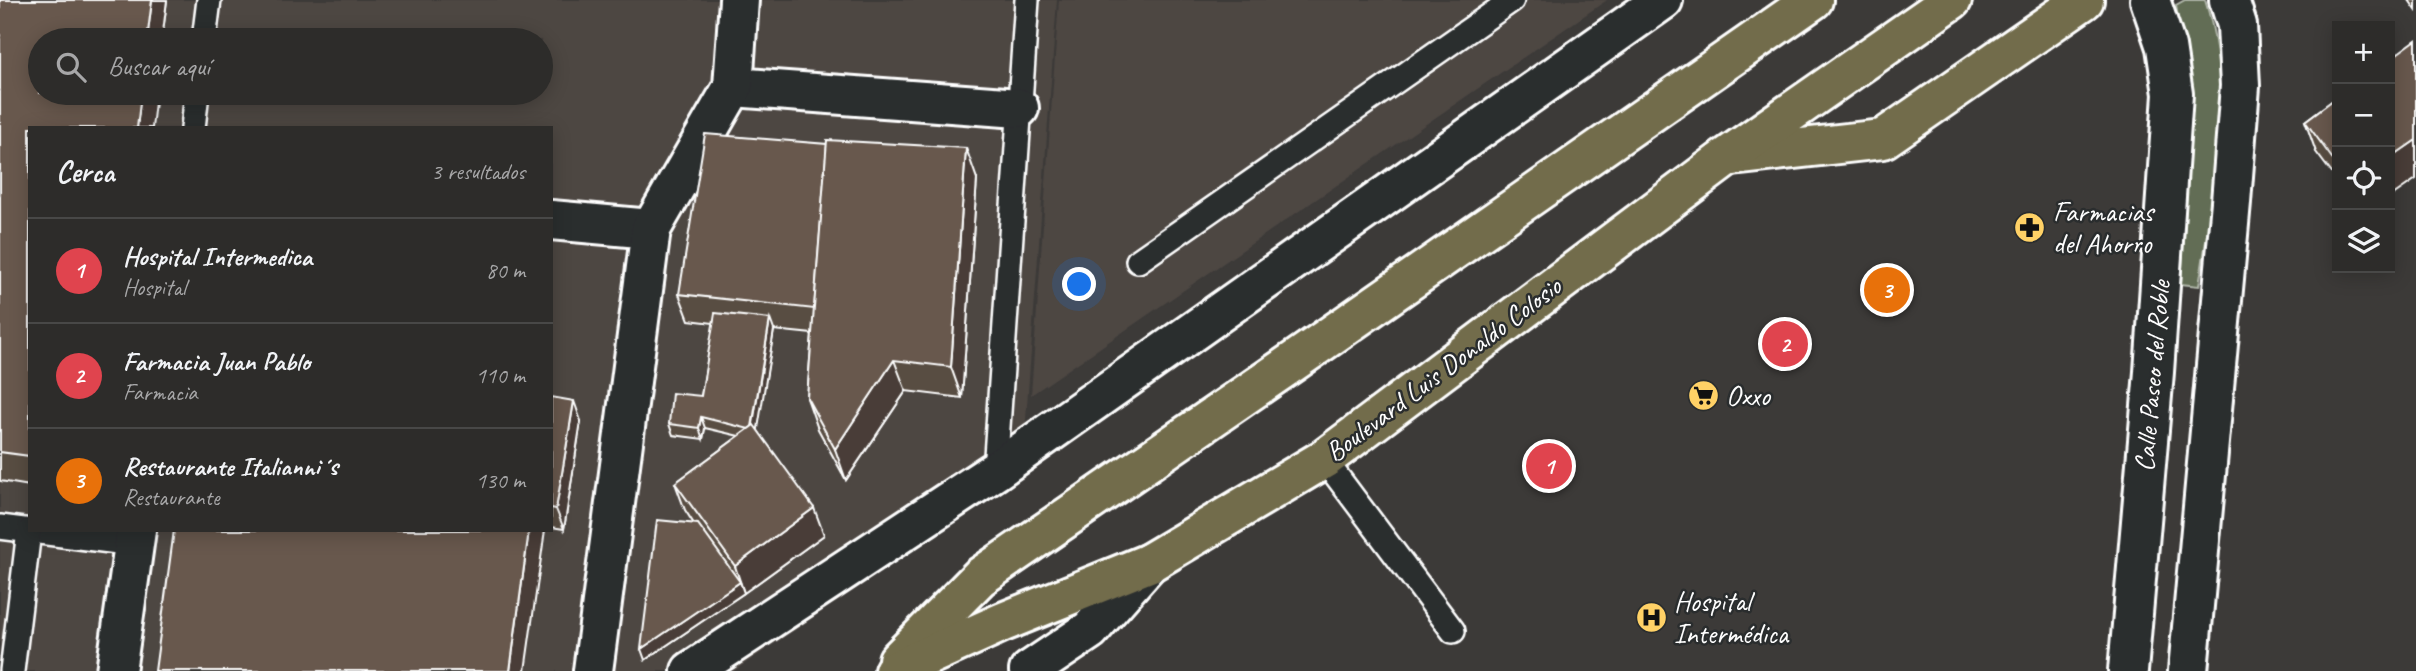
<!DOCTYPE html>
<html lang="es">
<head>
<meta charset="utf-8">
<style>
  body { margin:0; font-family:Caveat,sans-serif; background:#353432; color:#f1f3f6 }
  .controls { position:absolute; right:21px; top:21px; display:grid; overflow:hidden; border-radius:0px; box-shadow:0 4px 18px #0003 }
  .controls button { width:63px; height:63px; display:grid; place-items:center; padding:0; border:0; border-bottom:2px solid #484847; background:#2d2c2a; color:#f1f3f6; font:35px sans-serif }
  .you { position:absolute; left:1080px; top:285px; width:24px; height:24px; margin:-18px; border:5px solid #fff; border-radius:50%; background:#1a73e8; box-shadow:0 0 0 10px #1a73e833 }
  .badge { display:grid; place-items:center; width:46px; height:46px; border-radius:50%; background:#ffd166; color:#fff; font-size:23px; font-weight:700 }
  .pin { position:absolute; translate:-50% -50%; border:4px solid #fff; box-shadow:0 2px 7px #0006 }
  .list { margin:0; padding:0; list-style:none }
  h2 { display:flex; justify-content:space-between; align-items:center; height:91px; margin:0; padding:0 28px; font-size:30px }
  h2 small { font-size:23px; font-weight:400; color:#a7a7a8 }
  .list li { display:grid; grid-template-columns:46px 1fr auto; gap:21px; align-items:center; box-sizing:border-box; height:105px; padding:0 28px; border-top:2px solid #484847 }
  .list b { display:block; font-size:26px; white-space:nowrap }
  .list p { margin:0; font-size:23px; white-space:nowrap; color:#a7a7a8 }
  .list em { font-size:23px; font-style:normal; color:#a7a7a8 }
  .icon { flex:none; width:38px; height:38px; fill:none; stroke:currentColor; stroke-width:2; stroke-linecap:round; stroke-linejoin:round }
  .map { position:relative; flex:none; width:2416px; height:671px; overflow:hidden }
  .search { position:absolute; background:#2d2c2a; box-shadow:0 4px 18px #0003; left:28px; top:28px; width:525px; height:77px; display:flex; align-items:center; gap:18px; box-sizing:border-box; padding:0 24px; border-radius:38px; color:#a7a7a8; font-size:26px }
  .panel { position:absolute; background:#2d2c2a; box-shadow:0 4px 18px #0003; left:28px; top:126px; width:525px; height:406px; border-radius:0px }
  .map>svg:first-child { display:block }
  .built { fill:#4d4743; fill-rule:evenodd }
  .green { fill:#626d54; stroke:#b0b6aa; stroke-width:2 }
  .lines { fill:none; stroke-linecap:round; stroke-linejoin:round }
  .lane-casing { stroke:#fff; stroke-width:28 }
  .street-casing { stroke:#fff; stroke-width:44 }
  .secondary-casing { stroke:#fff; stroke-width:44 }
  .primary-casing { stroke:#fff; stroke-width:44 }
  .lane { stroke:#2a2d2e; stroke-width:23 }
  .street { stroke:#2a2d2e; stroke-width:38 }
  .secondary { stroke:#2a2d2e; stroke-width:38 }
  .primary { stroke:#726c4b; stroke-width:38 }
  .wall { fill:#594d43; stroke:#fff; stroke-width:2 }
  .shaded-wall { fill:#483e37; stroke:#fff; stroke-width:2 }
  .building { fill:#67594e; stroke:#fff; stroke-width:2 }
  .labels { text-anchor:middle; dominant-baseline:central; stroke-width:5; stroke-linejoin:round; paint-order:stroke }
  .poi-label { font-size:28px; fill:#fff; stroke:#2a2d2e; text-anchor:start }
  .street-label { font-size:28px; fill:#fff; stroke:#2a2d2e }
</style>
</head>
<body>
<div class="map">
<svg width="2416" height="671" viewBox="0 0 2416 671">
  <rect width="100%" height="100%" fill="#3c3a38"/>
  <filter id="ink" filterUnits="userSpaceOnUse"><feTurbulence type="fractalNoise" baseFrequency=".0143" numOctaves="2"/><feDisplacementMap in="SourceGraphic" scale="14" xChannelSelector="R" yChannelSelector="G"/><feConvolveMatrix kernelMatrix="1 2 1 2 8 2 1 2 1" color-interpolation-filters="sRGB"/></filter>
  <g filter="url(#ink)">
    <g class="built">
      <path d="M0,0H1057L1025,432L944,530L734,671H0ZM40,40H541V93H40ZM30,128H551V530H30Z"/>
      <polygon points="1059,0 1607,0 1031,395"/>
    </g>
    <path class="green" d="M2185,0H2205C2235,92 2213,192 2199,286L2181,284L2188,172L2189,93L2176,5Z"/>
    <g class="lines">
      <defs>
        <g id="lane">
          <polyline points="204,40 209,0"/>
          <polyline points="193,128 197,93"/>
          <polyline points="1138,261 1512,0"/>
          <polyline points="1324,459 1453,631"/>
          <polyline points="995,471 1027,0"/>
          <polyline points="0,527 134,544"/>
          <polyline points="12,671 29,531"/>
        </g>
        <g id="street">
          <polyline points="733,87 1019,108"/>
          <polyline points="551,220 651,229"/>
          <polyline points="116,671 136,530"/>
          <polyline points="593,671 651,229 733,87 739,0"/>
          <polyline points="2128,671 2154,372 2173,94 2166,47 2150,0"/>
          <polyline points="2188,671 2231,202 2240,86 2237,25 2229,0"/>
        </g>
        <g id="secondary">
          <polyline points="691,671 995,471 1663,0"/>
          <polyline points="1029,671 1090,630 1149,563"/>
        </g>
        <g id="primary">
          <polyline points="1732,156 1883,139 2084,0"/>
          <polyline points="898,660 980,577 1293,362 1813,0"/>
          <polyline points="894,671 1003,622 1149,563 1324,459 1727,157 1952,0"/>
        </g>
      </defs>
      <use href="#lane" class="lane-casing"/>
      <use href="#street" class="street-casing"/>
      <use href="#secondary" class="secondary-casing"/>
      <use href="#primary" class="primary-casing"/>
      <use href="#lane" class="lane"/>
      <use href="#street" class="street"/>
      <use href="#secondary" class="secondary"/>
      <use href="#primary" class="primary"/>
    </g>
    <g class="wall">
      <polygon points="0,0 167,0 162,40 30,128 30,486 0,481"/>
      <polygon points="2409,0 2416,0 2416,10"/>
      <polygon points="2337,97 2337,180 2316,152 2305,121"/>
      <polygon points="977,179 962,398 906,391 846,480 818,429 807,398 812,334 774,330 757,429 824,535 744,593 645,660 694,524 685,510 675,483 739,436 705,428 703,439 673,435 669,424 701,396 714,323 689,320 679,294"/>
      <polygon points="551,397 581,421 564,529 551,527"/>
    </g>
    <g class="shaded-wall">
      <polygon points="152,0 167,0 162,40 147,40"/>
      <polygon points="141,93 156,93 152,128 137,128"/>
      <polygon points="2416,140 2416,179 2390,197 2390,158"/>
      <polygon points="966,148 977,179 962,398 951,367"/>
      <polygon points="770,319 774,330 756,441 752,430"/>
      <polygon points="894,360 906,391 846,480 835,449"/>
      <polygon points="574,401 581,421 564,529 556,509"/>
      <polygon points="701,417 705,428 703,439 699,428"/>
      <polygon points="814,508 824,535 744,593 735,566"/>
      <polygon points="529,530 545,530 525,671 510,671"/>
      <polygon points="740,582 744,593 645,660 641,649"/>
    </g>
    <g class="building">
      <polygon points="0,0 152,0 147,40 40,40 40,93 141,93 137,128 30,128 30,456 0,452"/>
      <polygon points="2416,40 2416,140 2390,158 2390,59"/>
      <polygon points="2337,97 2337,165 2305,121"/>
      <polygon points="705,134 827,144 814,309 679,294"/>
      <polygon points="827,140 966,148 951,367 894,360 835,449 807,398"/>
      <polygon points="715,313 770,319 752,427 749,429 701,417 699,428 669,424 672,393 701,396"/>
      <polygon points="551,397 574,401 556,509 551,508"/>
      <polygon points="754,425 814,508 735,566 675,483"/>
      <polygon points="657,520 698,524 740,582 641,649"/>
      <polygon points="174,530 529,530 510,671 155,671"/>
    </g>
  </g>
  <defs>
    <symbol id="pharmacy-disc" viewBox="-11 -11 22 22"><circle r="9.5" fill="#ffd166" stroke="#2a2d2e"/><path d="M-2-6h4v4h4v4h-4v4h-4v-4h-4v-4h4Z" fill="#111"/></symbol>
    <symbol id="supermarket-disc" viewBox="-11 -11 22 22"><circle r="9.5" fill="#ffd166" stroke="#2a2d2e"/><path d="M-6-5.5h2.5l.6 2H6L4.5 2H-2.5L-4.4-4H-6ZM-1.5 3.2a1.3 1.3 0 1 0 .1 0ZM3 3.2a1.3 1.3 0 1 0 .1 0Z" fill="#111"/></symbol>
    <symbol id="hospital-disc" viewBox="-11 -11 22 22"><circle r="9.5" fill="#ffd166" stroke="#2a2d2e"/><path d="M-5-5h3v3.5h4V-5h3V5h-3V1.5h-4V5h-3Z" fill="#111"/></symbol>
  </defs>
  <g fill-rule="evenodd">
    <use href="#pharmacy-disc" x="2012" y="210" width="35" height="35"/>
    <use href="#supermarket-disc" x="1686" y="378" width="35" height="35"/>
    <use href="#hospital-disc" x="1634" y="600" width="35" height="35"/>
  </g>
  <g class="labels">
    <g class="poi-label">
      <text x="2053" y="211">Farmacias<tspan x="2053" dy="32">del Ahorro</tspan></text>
      <text x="1726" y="395">Oxxo</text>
      <text x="1674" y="601">Hospital<tspan x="1674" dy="32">Intermédica</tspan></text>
    </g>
    <g class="street-label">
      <text transform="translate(1443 369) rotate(-37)">Boulevard Luis Donaldo Colosio</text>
      <text transform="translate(2152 376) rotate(-85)">Calle Paseo del Roble</text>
    </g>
  </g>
</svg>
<div class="controls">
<button>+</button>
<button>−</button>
<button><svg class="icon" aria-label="locate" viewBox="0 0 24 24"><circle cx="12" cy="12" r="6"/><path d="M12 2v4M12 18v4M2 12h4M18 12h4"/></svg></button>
<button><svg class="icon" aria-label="layers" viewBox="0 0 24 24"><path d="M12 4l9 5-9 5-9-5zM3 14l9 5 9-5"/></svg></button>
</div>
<div class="you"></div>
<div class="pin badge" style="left:1549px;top:466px;background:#e0444e">1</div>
<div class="pin badge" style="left:1785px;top:344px;background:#e0444e">2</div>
<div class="pin badge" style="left:1887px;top:290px;background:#e8710a">3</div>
<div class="search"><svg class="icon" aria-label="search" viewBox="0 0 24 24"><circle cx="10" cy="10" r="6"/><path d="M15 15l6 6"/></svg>Buscar aquí</div>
<section class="panel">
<h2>Cerca<small>3 resultados</small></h2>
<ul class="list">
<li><span class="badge" style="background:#e0444e">1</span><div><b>Hospital Intermedica</b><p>Hospital</p></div><em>80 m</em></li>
<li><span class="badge" style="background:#e0444e">2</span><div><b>Farmacia Juan Pablo</b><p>Farmacia</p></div><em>110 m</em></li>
<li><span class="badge" style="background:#e8710a">3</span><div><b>Restaurante Italianni´s</b><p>Restaurante</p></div><em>130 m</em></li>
</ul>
</section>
</div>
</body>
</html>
